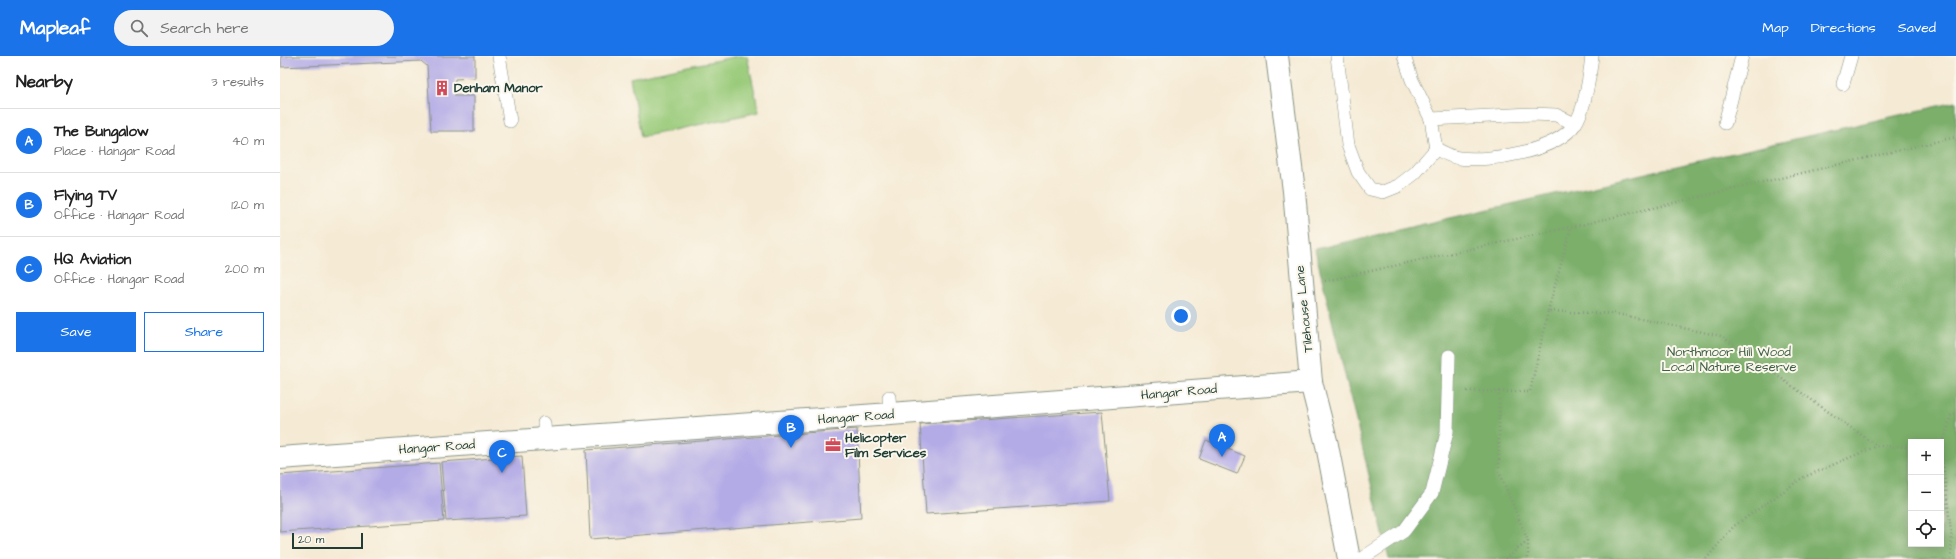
<!DOCTYPE html>
<html lang="en">
<head>
<meta charset="utf-8">
<style>
  body { margin:0; font-family:"Architects Daughter",sans-serif; background:#f2f2f2; color:#222 }
  .controls { position:absolute; right:12px; bottom:12px; display:grid; overflow:hidden; border-radius:0px; box-shadow:0 2px 10px #0003 }
  .controls button { width:36px; height:36px; display:grid; place-items:center; padding:0; border:0; border-bottom:1px solid #e0e0e0; background:#fff; color:#222; font:20px sans-serif }
  .scale { position:absolute; left:12px; bottom:10px; width:71px; box-sizing:border-box; padding-left:4px; border:2px solid #1f3d34; border-top:0; font-size:11px; line-height:14px; white-space:nowrap; color:#1f3d34; -webkit-text-stroke:3px #fbf7ec; paint-order:stroke }
  .you { position:absolute; left:901px; top:260px; width:14px; height:14px; margin:-10px; border:3px solid #fff; border-radius:50%; background:#1a73e8; box-shadow:0 0 0 6px #1a73e833 }
  .badge { display:grid; place-items:center; width:26px; height:26px; border-radius:50%; background:#1a73e8; color:#fff; font-size:13px; font-weight:700 }
  .pin { position:absolute; translate:-50% -33px; filter:drop-shadow(0 1px 2px #0008) }
  .pin::after { content:''; position:absolute; top:21px; width:14px; height:12px; background:inherit; clip-path:polygon(0 0,100% 0,50% 100%) }
  .list { margin:0; padding:0; list-style:none }
  h2 { display:flex; justify-content:space-between; align-items:center; height:52px; margin:0; padding:0 16px; font-size:17px }
  h2 small { font-size:13px; font-weight:400; color:#767676 }
  .list li { display:grid; grid-template-columns:26px 1fr auto; gap:12px; align-items:center; box-sizing:border-box; height:64px; padding:0 16px; border-top:1px solid #e0e0e0 }
  .list b { display:block; font-size:15px; white-space:nowrap }
  .list p { margin:0; font-size:13px; white-space:nowrap; color:#767676 }
  .list em { font-size:13px; font-style:normal; color:#767676 }
  .actions { display:flex; gap:8px; padding:12px 16px }
  .actions a { flex:1; padding:9px 0; border:1px solid #1a73e8; border-radius:0px; text-align:center; font-size:14px; color:#1a73e8 }
  .actions .main { background:#1a73e8; color:#fff }
  .icon { flex:none; width:22px; height:22px; fill:none; stroke:currentColor; stroke-width:2; stroke-linecap:round; stroke-linejoin:round }
  .map { position:relative; flex:none; width:1676px; height:503px; overflow:hidden }
  header { display:flex; align-items:center; gap:24px; box-sizing:border-box; height:56px; padding:0 20px; background:#1a73e8; color:#fff }
  header strong { font-size:19px }
  nav { display:flex; gap:22px; margin-inline-start:auto; font-size:14px }
  .search { width:280px; height:36px; background:#f2f2f2; display:flex; align-items:center; gap:10px; box-sizing:border-box; padding:0 14px; border-radius:22px; color:#767676; font-size:15px }
  main { display:flex }
  aside { flex:1; background:#fff }
  .map>svg:first-child { display:block }
  .green { fill:#9acb7a; stroke:#5c8457 }
  .forest { fill:#7baf6a; stroke:#4d764f; fill-rule:evenodd }
  .building { fill:#b3abe6 }
  .lines { fill:none; stroke-linecap:round; stroke-linejoin:round }
  .lane-casing { stroke:#8a9484; stroke-width:14 }
  .street-casing { stroke:#8a9484; stroke-width:24 }
  .path { stroke:#8a9484; stroke-width:2.5; stroke-dasharray:1 3; stroke-linecap:butt }
  .lane { stroke:#fff; stroke-width:13 }
  .street { stroke:#fff; stroke-width:22 }
  .labels { text-anchor:middle; dominant-baseline:central; stroke-width:4; stroke-linejoin:round; paint-order:stroke }
  .poi-label { font-size:13px; font-weight:bold; fill:#1f3d34; stroke:#fbf7ec; text-anchor:start }
  .street-label { font-size:13px; fill:#1f3d34; stroke:#fbf7ec }
  .park-label { font-size:13px; fill:#3e6046; stroke:#fbf7ec }
</style>
</head>
<body>
<header>
<strong>Mapleaf</strong>
<div class="search"><svg class="icon" aria-label="search" viewBox="0 0 24 24"><circle cx="10" cy="10" r="6"/><path d="M15 15l6 6"/></svg>Search here</div>
<nav><a>Map</a><a>Directions</a><a>Saved</a></nav>
</header>
<main>
<aside>
<h2>Nearby<small>3 results</small></h2>
<ul class="list">
<li><span class="badge">A</span><div><b>The Bungalow</b><p>Place · Hangar Road</p></div><em>40 m</em></li>
<li><span class="badge">B</span><div><b>Flying TV</b><p>Office · Hangar Road</p></div><em>120 m</em></li>
<li><span class="badge">C</span><div><b>HQ Aviation</b><p>Office · Hangar Road</p></div><em>200 m</em></li>
</ul>
<div class="actions"><a class="main">Save</a><a>Share</a></div>
</aside>
<div class="map">
<svg width="1676" height="503" viewBox="0 0 1676 503">
  <rect width="100%" height="100%" fill="#fbf7ec"/>
  <filter id="ink" filterUnits="userSpaceOnUse"><feTurbulence type="fractalNoise" baseFrequency=".025" numOctaves="2"/><feDisplacementMap in="SourceGraphic" scale="8" xChannelSelector="R" yChannelSelector="G"/><feConvolveMatrix kernelMatrix="1 2 1 2 8 2 1 2 1" color-interpolation-filters="sRGB"/></filter>
  <filter id="wash" filterUnits="userSpaceOnUse"><feTurbulence type="fractalNoise" baseFrequency=".012" numOctaves="4" result="noise"/><feDisplacementMap in="SourceGraphic" scale="16" xChannelSelector="R" yChannelSelector="G"/><feGaussianBlur stdDeviation="0.9" result="paint"/><feColorMatrix in="noise" values="0 0 0 0 0 0 0 0 0 0 0 0 0 0 0 0 0 1.4 0 .05"/><feComposite in="paint" operator="in"/></filter>
  <g filter="url(#wash)">
    <rect width="100%" height="100%" fill="#f5ead4"/>
    <polygon class="green" points="458,0 467,0 479,56 361,81 350,22"/>
    <path class="forest" d="M1676,46V503H1109L1035,193ZM1631,386H1661V488H1631Z"/>
    <g id="blocks">
      <g class="building">
        <polygon points="1,0 195,0 195,22 175,23 175,40 194,40 194,75 151,75 147,10 141,5 1,11"/>
        <polygon points="822,356 830,445 646,458 640,368"/>
        <polygon points="577,373 581,462 310,483 306,394"/>
        <polygon points="926,384 965,400 957,418 919,403"/>
        <polygon points="242,400 246,460 166,465 161,406"/>
        <polygon points="159,407 164,465 0,476 0,419"/>
      </g>
    </g>
  </g>
  <g filter="url(#ink)">
    <use href="#blocks" fill-opacity="0" stroke="#8a9484" stroke-width="1"/>
    <g class="lines">
      <defs>
        <g id="lane">
          <polyline points="219,0 230,65"/>
          <polyline points="1057,0 1068,89 1078,116 1090,133 1103,136 1118,130 1135,117 1156,93"/>
          <path d="M1124,0L1132,24L1151,63L1156,93C1163,96 1171,101 1179,102C1210,106 1277,95 1295,68C1305,54 1310,17 1312,0"/>
          <polyline points="1563,28 1571,0"/>
          <polyline points="1151,63 1253,58 1276,59 1295,68"/>
          <polyline points="1445,67 1462,0"/>
          <polyline points="609,341 610,358"/>
          <polyline points="264,367 265,383"/>
          <polyline points="1081,503 1124,475 1152,437 1167,376 1169,300"/>
        </g>
        <g id="street">
          <polyline points="997,0 1014,135 1031,326 1047,389 1069,503"/>
          <polyline points="0,402 597,359 1031,326"/>
        </g>
      </defs>
      <use href="#lane" class="lane-casing"/>
      <use href="#street" class="street-casing"/>
      <g class="path">
        <polyline points="1045,225 1291,171 1676,81"/>
        <polyline points="1268,255 1291,171"/>
        <polyline points="1187,335 1250,336 1268,255 1337,258 1441,280 1597,390"/>
        <polyline points="1219,335 1219,416 1248,485 1248,503"/>
        <polyline points="1661,391 1672,484 1671,503"/>
        <polyline points="1662,391 1671,360 1676,356"/>
        <polyline points="1225,503 1248,485"/>
        <polyline points="1426,503 1454,470 1522,422 1597,390 1631,391"/>
      </g>
      <use href="#lane" class="lane"/>
      <use href="#street" class="street"/>
    </g>
  </g>
  <defs>
    <symbol id="building-bare" viewBox="-9 -9 18 18"><path d="M-4-6H4V6H1V3H-1V6H-4ZM-2.5-4.3h1.7v1.8h-1.7ZM.8-4.3h1.7v1.8H.8ZM-2.5-1h1.7V.8h-1.7ZM.8-1h1.7V.8H.8Z" fill="#d1495b" stroke="#fbf7ec" stroke-width="2.5" paint-order="stroke"/></symbol>
    <symbol id="office-bare" viewBox="-9 -9 18 18"><path d="M-6-3h4V-5.5h4V-3h4V5H-6ZM-1-4.5V-3h2v-1.5ZM-6 0V1H6V0Z" fill="#d1495b" stroke="#fbf7ec" stroke-width="2.5" paint-order="stroke"/></symbol>
  </defs>
  <g fill-rule="evenodd">
    <use href="#building-bare" x="151" y="21" width="22" height="22"/>
    <use href="#office-bare" x="542" y="378" width="22" height="22"/>
  </g>
  <g class="labels">
    <g class="poi-label">
      <text x="174" y="32">Denham Manor</text>
      <text x="565" y="382">Helicopter<tspan x="565" dy="15">Film Services</tspan></text>
    </g>
    <g class="street-label">
      <text transform="translate(1024 253) rotate(-96)">Tilehouse Lane</text>
      <text transform="translate(899 336) rotate(-5)">Hangar Road</text>
      <text transform="translate(576 361) rotate(-4)">Hangar Road</text>
      <text transform="translate(157 391) rotate(-4)">Hangar Road</text>
    </g>
    <g class="park-label">
      <text x="1449" y="296">Northmoor Hill Wood<tspan x="1449" dy="15">Local Nature Reserve</tspan></text>
    </g>
  </g>
</svg>
<div class="controls">
<button>+</button>
<button>−</button>
<button><svg class="icon" aria-label="locate" viewBox="0 0 24 24"><circle cx="12" cy="12" r="6"/><path d="M12 2v4M12 18v4M2 12h4M18 12h4"/></svg></button>
</div>
<div class="scale">20 m</div>
<div class="you"></div>
<div class="pin badge" style="left:942px;top:401px">A</div>
<div class="pin badge" style="left:511px;top:392px">B</div>
<div class="pin badge" style="left:222px;top:417px">C</div>
</div>
</main>
</body>
</html>
